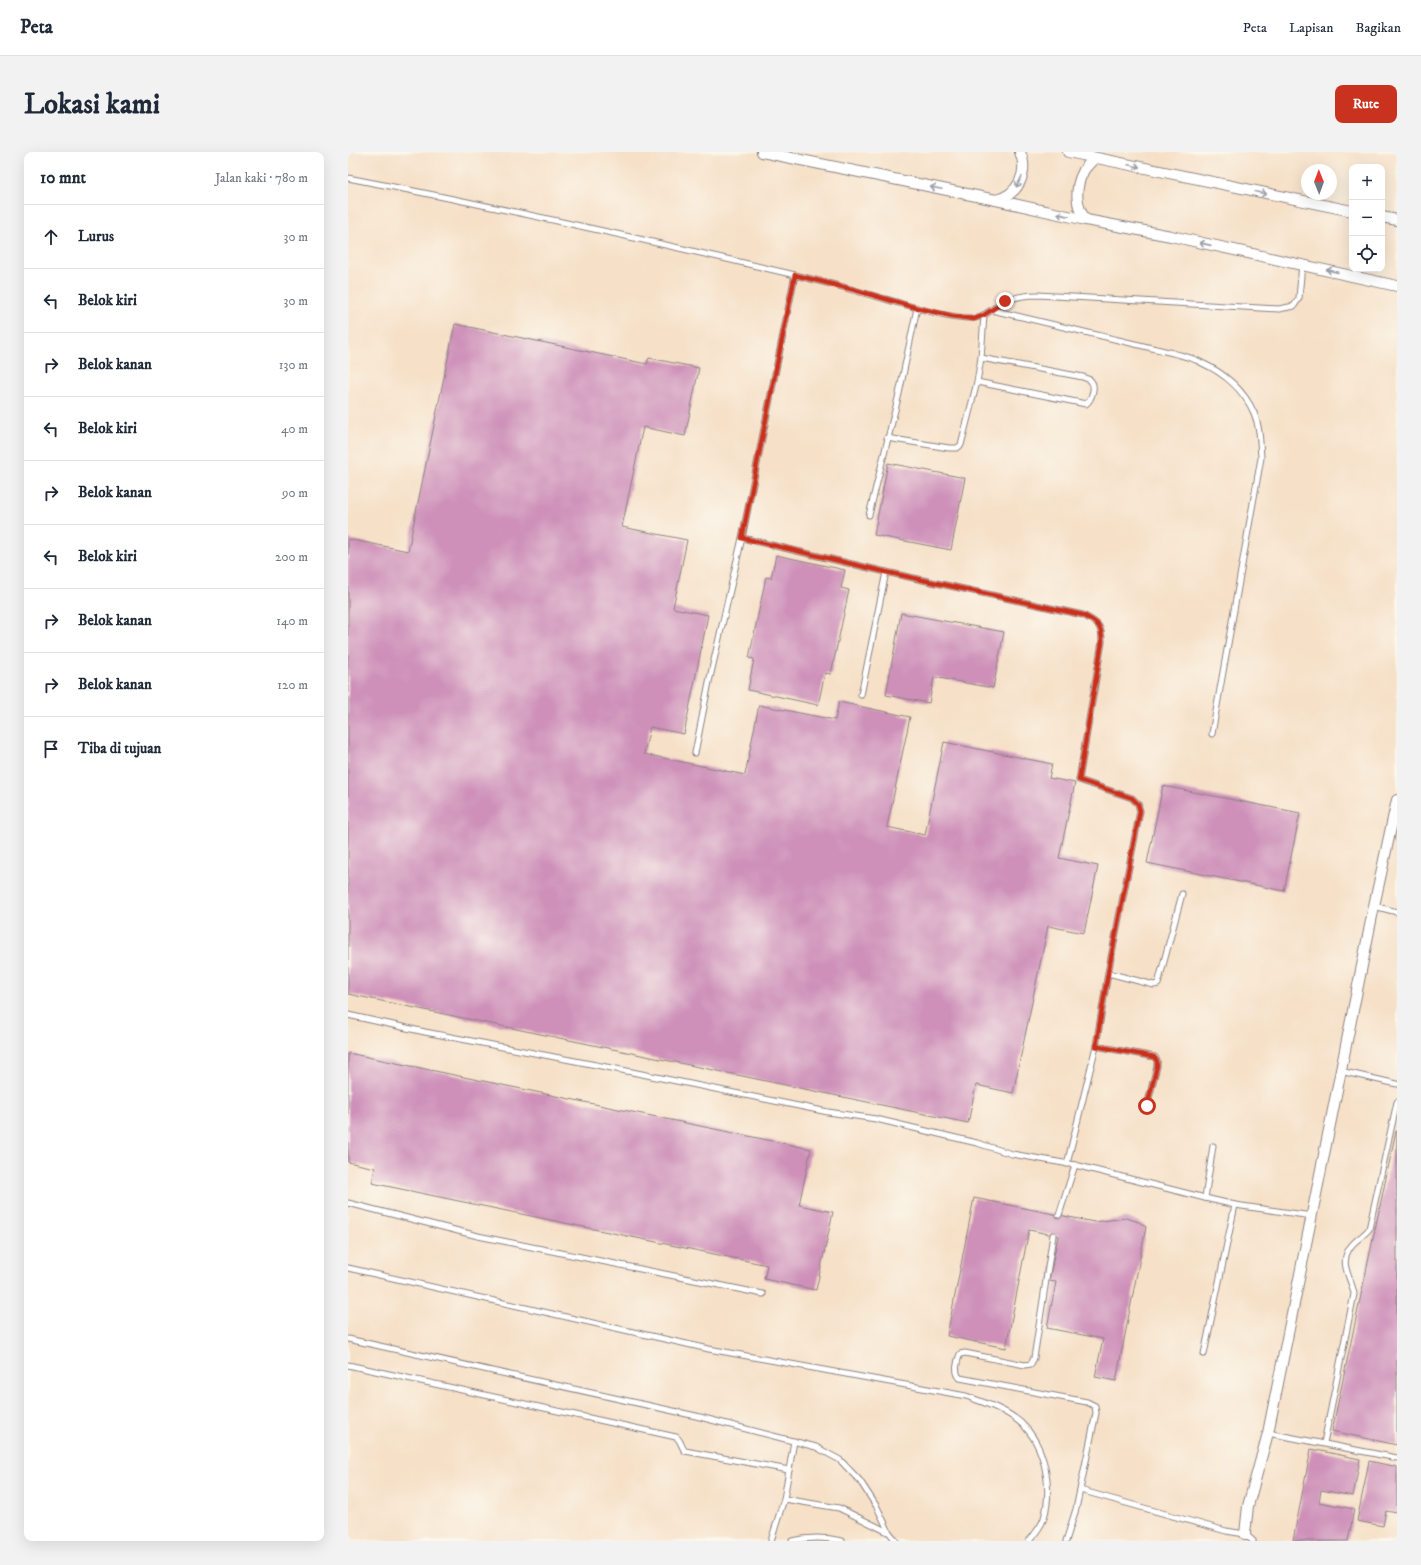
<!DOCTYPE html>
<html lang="id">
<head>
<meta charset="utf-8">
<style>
  body { margin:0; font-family:"IM FELL DW Pica",serif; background:#f2f2f3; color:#1f2937 }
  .controls { position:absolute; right:12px; top:12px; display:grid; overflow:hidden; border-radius:8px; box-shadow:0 4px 16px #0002 }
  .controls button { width:36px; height:36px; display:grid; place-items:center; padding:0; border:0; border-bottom:1px solid #e0e1e3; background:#fff; color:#1f2937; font:20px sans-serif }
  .compass { position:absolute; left:953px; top:12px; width:36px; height:36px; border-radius:50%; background:#fff; box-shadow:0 4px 16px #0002; rotate:359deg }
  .stop { position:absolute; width:12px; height:12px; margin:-9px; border:3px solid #c8321e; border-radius:50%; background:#fff }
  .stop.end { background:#c8321e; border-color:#fff; box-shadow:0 1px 4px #0008 }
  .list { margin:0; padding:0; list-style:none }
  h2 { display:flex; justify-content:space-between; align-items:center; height:52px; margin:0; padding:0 16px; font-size:17px }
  h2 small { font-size:13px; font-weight:400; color:#747a83 }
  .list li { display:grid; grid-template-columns:26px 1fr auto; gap:12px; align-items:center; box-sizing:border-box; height:64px; padding:0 16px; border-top:1px solid #e0e1e3 }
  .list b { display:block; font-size:15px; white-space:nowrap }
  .list em { font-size:13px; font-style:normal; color:#747a83 }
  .icon { flex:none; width:22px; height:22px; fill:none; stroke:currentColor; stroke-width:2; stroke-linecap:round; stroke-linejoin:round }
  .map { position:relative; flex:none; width:1049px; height:1389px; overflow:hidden; border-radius:8px }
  header { display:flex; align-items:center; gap:24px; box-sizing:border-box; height:56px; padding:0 20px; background:#fff; border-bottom:1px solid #e0e1e3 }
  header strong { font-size:19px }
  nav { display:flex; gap:22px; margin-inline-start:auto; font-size:14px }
  .intro { display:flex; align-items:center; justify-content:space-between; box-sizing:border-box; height:96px; padding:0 24px }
  h1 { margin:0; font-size:28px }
  .button { padding:10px 18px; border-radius:8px; background:#c8321e; color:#fff; font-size:14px; font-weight:700 }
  main { display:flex; gap:24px; padding:0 24px }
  aside { flex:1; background:#fff; border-radius:8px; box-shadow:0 4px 16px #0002 }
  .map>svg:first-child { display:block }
  .building { fill:#ce90b9 }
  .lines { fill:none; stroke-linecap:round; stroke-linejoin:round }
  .lane-casing { stroke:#8c8181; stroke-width:7 }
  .street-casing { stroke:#8c8181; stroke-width:12 }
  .lane { stroke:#fff; stroke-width:5 }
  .street { stroke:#fff; stroke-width:10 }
  .oneway { stroke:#9c9ca7 }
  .route { stroke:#c8321e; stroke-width:5 }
</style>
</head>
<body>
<header>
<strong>Peta</strong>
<nav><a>Peta</a><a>Lapisan</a><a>Bagikan</a></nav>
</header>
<div class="intro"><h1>Lokasi kami</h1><a class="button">Rute</a></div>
<main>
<aside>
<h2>10 mnt<small>Jalan kaki · 780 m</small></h2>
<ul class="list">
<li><svg class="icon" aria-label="ahead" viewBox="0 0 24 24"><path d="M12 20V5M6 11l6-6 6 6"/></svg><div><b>Lurus</b></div><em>30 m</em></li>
<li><svg class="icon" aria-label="left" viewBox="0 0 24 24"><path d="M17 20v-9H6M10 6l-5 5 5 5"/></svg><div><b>Belok kiri</b></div><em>30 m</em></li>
<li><svg class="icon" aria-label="right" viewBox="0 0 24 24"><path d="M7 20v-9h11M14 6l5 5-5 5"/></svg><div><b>Belok kanan</b></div><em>130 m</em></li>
<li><svg class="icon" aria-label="left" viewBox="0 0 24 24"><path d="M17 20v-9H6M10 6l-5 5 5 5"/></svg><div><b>Belok kiri</b></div><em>40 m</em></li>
<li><svg class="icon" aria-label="right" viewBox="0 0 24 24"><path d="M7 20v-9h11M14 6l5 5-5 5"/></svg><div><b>Belok kanan</b></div><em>90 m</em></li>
<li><svg class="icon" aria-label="left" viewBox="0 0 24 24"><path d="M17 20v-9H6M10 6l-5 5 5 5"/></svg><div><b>Belok kiri</b></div><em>200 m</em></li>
<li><svg class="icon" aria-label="right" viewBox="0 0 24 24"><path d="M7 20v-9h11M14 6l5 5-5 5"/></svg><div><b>Belok kanan</b></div><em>140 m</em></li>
<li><svg class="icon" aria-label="right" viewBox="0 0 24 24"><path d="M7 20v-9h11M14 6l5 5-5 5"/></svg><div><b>Belok kanan</b></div><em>120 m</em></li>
<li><svg class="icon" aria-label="arrive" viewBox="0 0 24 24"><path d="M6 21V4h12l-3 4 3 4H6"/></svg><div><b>Tiba di tujuan</b></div></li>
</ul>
</aside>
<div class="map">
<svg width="1049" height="1389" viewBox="0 0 1049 1389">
  <rect width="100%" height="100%" fill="#fbf7ec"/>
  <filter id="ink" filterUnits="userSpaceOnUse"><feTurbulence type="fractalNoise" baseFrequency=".025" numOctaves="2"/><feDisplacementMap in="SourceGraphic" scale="8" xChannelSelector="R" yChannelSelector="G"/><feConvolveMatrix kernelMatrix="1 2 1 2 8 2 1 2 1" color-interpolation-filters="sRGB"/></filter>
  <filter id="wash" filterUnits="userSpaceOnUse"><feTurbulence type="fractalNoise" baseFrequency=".012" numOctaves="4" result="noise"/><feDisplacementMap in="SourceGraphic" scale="16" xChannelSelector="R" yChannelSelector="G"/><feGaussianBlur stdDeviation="0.9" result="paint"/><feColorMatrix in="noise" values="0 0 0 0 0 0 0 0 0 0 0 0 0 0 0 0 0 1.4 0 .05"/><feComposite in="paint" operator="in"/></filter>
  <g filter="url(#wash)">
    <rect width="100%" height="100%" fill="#f6e0c7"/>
    <g id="blocks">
      <g class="building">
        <polygon points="107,172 299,212 301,206 351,216 337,284 295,275 274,375 339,388 325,456 360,463 336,582 302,575 296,602 397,623 411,553 487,568 491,550 562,565 539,675 577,683 596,590 704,612 701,626 727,631 711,706 750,714 736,781 700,774 665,941 628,933 620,971 0,842 0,387 60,399"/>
        <polygon points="540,311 617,326 603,398 526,383"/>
        <polygon points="428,403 497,418 493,436 501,438 483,522 477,521 470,553 400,538 406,507 401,506 418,425 423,426"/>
        <polygon points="553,461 656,480 645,536 586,525 581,551 538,543"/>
        <polygon points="815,634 952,661 936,739 799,711"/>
        <polygon points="0,901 463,997 451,1053 485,1060 468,1138 416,1127 419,1113 24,1031 27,1016 0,1010"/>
        <polygon points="1048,979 1049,979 1049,1293 984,1279"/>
        <polygon points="626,1046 746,1070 778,1066 791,1070 798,1075 768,1229 747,1225 755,1187 699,1176 708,1130 701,1129 710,1084 681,1078 658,1196 599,1184"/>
        <polygon points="963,1297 1012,1307 1005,1344 973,1338 971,1350 1006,1357 1000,1389 945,1389"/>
        <polygon points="1021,1309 1049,1315 1049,1361 1038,1359 1035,1374 1009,1369"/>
      </g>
    </g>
  </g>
  <g filter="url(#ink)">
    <use href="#blocks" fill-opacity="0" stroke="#8c8181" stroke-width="1"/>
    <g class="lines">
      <defs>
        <g id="lane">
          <path d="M0,26C150,55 299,88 447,123C477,130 507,138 537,147C563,154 598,166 624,166C638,166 647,153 658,149C669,144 679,143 690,143L931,157L946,154L951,146L954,112"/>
          <path d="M644,158L825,201C835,204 846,206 854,211C876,221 896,238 906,261C912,275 912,291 913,306L864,582"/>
          <path d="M629,230L738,252C743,248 749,234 742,228C740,227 737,226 735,225L633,206"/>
          <polyline points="539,286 601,296 609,296 613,293 629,230 633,206 636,163"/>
          <polyline points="521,363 551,242 569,156"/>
          <path d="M394,386L538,420L735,463C749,471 754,472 754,490L731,628L784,646L790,652L792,659L760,821L748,894L719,1012"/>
          <polyline points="513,543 538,420"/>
          <polyline points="347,601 361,530 394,386 447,123"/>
          <polyline points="1026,754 1049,760"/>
          <polyline points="760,821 806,833 810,832 834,742"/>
          <polyline points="0,863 77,880 279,919 480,960 528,967 629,991 664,1002 727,1013 857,1046 887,1053 964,1064"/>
          <polyline points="748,894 807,905 809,909 809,914 799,954"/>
          <polyline points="992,919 1049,932"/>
          <polyline points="857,1046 865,994"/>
          <polyline points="0,1051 130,1084 415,1142"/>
          <polyline points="711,1063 727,1013"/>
          <path d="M705,1083L686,1206L683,1212L677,1213L617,1201L612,1202C609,1208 606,1221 612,1226L739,1250L747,1254L748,1261L728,1357L718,1389"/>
          <path d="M0,1116L361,1197L618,1244C637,1251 657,1257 673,1271C697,1293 705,1335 696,1366C693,1375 687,1382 681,1389"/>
          <polyline points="0,1187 348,1264 468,1295 492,1308 512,1329 529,1355 541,1380 548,1389"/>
          <polyline points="856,1202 887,1053"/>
          <path d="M0,1213L328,1285C333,1288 333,1295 337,1299L441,1318"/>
          <polyline points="920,1281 1049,1306"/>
          <path d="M976,1291L1006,1142C1004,1127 991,1113 1001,1097C1006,1088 1015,1085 1021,1077L1049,950"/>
          <polyline points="732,1338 878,1379 897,1382 905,1389"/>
          <polyline points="436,1347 491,1356 540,1380"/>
          <polyline points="423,1389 436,1347 446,1289"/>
          <path d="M444,1389C461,1385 477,1385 494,1389"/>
        </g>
        <g id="street">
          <polyline points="414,0 648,48 738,68 823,84 1049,134"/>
          <polyline points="720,0 1004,59"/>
          <path d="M648,48C670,43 681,21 672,0"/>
          <polyline points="1034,65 1049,68"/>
          <path d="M738,68C727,55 727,35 735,20C737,15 743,10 747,6"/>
          <polyline points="897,1382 900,1354 920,1281 1026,754 1049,648"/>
        </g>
      </defs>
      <use href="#lane" class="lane-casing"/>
      <use href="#street" class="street-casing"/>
      <use href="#lane" class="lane"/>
      <use href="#street" class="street"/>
    </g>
    <defs><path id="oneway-shaft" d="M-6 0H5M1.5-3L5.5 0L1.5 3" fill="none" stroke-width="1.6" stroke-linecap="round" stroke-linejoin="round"/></defs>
    <g class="oneway">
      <use href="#oneway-shaft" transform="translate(786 14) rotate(12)"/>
      <use href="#oneway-shaft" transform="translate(671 30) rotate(118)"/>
      <use href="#oneway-shaft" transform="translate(588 36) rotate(-168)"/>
      <use href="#oneway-shaft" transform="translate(913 41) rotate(12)"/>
      <use href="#oneway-shaft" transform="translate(715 63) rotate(-167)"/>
      <use href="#oneway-shaft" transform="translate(857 92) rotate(-167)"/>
      <use href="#oneway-shaft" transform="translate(984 119) rotate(-167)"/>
    </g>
  </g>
  <g class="lines" filter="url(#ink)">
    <path class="route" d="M657,149L636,163L626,167L604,164L569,156L507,138L447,123L394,386L538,420L735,463C749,471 754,472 754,490L731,628L784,646L790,652L792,659L760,821L748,894L806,905L809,909V914L799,954"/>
  </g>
</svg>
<div class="controls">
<button>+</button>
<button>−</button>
<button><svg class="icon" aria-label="locate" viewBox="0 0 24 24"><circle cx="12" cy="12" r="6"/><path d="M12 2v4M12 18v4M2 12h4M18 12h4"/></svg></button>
</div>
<svg class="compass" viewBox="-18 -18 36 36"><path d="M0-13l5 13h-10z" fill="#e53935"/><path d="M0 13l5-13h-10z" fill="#747a83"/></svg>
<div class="stop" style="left:799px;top:954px"></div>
<div class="stop end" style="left:657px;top:149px"></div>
</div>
</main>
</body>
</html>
